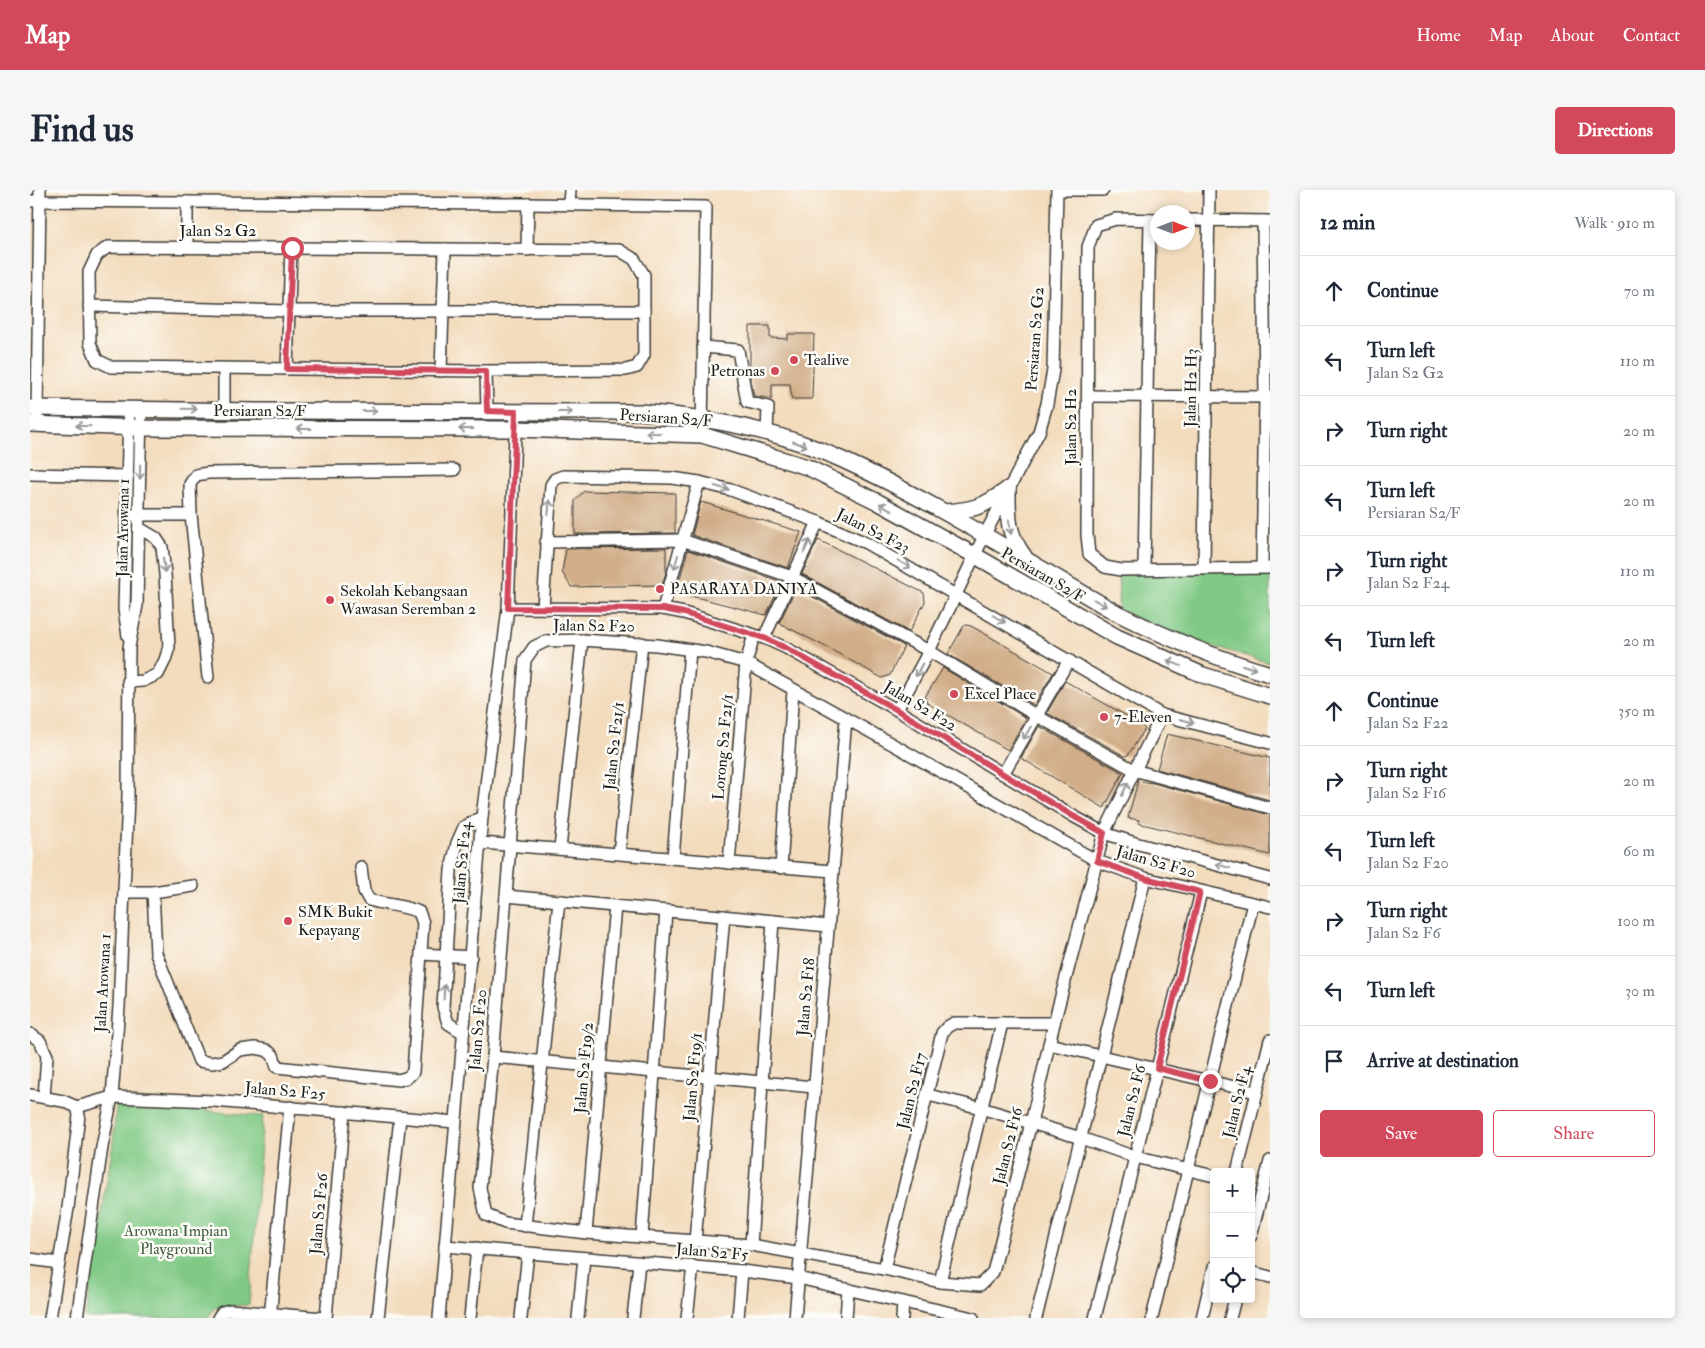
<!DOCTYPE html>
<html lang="en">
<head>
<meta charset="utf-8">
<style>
  body { margin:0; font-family:"IM FELL Double Pica",serif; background:#f6f6f7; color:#1f2937 }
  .controls { position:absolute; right:15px; bottom:15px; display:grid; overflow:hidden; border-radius:5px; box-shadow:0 2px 8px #0003 }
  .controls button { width:45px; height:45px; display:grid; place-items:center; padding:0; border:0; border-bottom:1px solid #e0e1e3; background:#fff; color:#1f2937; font:25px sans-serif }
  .compass { position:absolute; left:1120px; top:15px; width:45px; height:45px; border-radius:50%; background:#fff; box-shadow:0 2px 8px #0003; rotate:90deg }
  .stop { position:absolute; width:15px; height:15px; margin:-11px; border:4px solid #d1495b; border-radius:50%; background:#fff }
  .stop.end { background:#d1495b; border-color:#fff; box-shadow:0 1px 5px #0008 }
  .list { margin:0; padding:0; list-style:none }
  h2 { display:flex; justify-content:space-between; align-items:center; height:65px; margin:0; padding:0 20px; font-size:21px }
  h2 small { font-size:16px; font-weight:400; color:#747a83 }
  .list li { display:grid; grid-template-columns:32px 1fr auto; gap:15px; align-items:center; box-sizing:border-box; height:70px; padding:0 20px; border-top:1px solid #e0e1e3 }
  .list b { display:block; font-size:19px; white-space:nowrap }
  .list p { margin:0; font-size:16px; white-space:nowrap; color:#747a83 }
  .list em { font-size:16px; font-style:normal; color:#747a83 }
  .actions { display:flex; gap:10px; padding:15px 20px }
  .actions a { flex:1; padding:11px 0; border:1px solid #d1495b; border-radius:5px; text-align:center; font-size:18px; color:#d1495b }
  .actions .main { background:#d1495b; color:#fff }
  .icon { flex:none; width:28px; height:28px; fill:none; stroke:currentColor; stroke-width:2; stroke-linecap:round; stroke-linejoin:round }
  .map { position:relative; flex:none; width:1240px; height:1128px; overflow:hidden; border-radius:5px }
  header { display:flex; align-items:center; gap:30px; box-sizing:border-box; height:70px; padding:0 25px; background:#d1495b; color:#fff }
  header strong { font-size:24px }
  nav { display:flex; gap:28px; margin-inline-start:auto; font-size:18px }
  .intro { display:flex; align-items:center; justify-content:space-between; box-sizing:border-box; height:120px; padding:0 30px }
  h1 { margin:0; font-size:35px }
  .button { padding:12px 22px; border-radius:5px; background:#d1495b; color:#fff; font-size:18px; font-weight:700 }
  main { display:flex; gap:30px; padding:0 30px }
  aside { flex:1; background:#fff; border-radius:5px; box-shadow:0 2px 8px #0003 }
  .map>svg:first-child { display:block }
  .green { fill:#80c985; stroke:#4e7250 }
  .building { fill:#d1ae89 }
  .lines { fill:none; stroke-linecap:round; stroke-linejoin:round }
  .minor-casing { stroke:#3c3934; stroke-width:14 }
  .major-casing { stroke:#3c3934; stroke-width:18 }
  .minor { stroke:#fff; stroke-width:11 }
  .major { stroke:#fff; stroke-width:15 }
  .oneway { stroke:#999 }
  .route { stroke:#d1495b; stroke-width:6 }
  .poi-dot { fill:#d1495b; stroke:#fdfcf7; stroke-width:2 }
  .labels { text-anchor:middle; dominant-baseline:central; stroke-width:5; stroke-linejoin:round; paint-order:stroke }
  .street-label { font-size:16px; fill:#1c1c1c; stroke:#fdfcf7 }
  .poi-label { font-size:16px; fill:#1c1c1c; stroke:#fdfcf7; text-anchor:start }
  .park-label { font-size:16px; fill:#446146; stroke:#fdfcf7 }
</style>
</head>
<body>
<header>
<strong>Map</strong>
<nav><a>Home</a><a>Map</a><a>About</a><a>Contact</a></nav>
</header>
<div class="intro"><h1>Find us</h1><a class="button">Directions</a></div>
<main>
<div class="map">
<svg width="1240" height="1128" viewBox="0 0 1240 1128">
  <rect width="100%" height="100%" fill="#fdfcf7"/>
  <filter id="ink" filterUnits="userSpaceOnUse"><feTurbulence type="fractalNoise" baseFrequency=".02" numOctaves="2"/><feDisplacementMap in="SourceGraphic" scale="10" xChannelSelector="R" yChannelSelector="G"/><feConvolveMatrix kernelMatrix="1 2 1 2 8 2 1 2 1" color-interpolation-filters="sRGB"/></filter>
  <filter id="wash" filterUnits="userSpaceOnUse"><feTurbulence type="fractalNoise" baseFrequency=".0096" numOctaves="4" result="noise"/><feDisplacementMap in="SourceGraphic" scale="20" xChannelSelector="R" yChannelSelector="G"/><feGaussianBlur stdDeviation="1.12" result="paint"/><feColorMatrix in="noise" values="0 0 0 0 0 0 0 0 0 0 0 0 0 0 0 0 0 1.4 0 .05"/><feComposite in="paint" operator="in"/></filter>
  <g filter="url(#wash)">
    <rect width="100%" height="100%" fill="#f3dcbd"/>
    <g class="green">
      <polygon points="1240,378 1240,473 1134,442 1088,419 1089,382"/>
      <polygon points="87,906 188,922 233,926 219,1115 185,1117 178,1128 55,1128 83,953"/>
    </g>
    <g id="blocks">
      <g class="building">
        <polygon points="720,136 740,136 740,148 758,149 758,144 784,144 782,209 762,209 760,194 742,194 742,209 724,206 720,184"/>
        <polygon points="554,301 645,303 645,343 545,344 545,311"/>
        <polygon points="671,312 771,342 758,378 662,345"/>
        <polygon points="788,350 807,359 894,403 895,412 879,442 772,384"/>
        <polygon points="636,358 636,382 632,395 541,397 532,382 536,359"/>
        <polygon points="658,360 752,392 736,425 646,402"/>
        <polygon points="766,398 874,456 860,485 852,488 800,459 749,433"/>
        <polygon points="936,435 941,436 1023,483 1004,515 918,464 933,437"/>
        <polygon points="913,478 996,528 978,560 897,513 895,507"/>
        <polygon points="1035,491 1095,525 1115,539 1098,565 1095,566 1017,523"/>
        <polygon points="1009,536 1093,583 1074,618 991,568"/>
        <polygon points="1137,544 1240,568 1240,610 1127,579"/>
        <polygon points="1108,591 1123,593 1240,625 1240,665 1108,633 1109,630 1098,628"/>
      </g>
    </g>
  </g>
  <g filter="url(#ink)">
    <use href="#blocks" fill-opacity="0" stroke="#3c3934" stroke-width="1"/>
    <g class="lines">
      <defs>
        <g id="minor">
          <polyline points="1027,0 1073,0"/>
          <polyline points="0,11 498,14 676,17 672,237"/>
          <polyline points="157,12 157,57"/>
          <polyline points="539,14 540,0"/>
          <polyline points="1128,30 1086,29 1066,35 1058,57 1057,345 1059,364 1075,377 1091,380 1240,378"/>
          <polyline points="1158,30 1240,31"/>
          <polygon points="78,57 589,60 604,69 614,85 614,165 607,177 596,180 456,181 81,177 67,170 60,153 59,82 67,65"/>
          <polyline points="497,60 498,14"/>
          <polyline points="59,116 259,121 614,121"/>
          <polyline points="673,157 708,160 717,212 738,217 737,243"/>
          <polyline points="194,179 194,220"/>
          <polyline points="257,179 261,58"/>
          <polyline points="411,181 415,59"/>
          <polyline points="456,181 457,221"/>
          <polyline points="1058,206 1240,207"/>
          <polyline points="7,226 10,0"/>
          <polyline points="0,284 98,286"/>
          <polyline points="103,325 161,325"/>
          <polyline points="516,352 652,350 762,387 899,461 1007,526 1104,580 1240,618"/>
          <polyline points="1232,377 1235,207 1233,31"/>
          <polyline points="1174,378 1179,0"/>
          <polyline points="1114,379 1120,30"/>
          <polyline points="478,418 633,419 654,423 734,448 756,458 867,520 1043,626 1074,643 1105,653 1240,689"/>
          <polyline points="513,418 521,295 525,289 533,286 642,288 669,292 701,300 788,332 836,353 1132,525 1240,553"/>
          <polyline points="633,419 669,292"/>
          <polyline points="98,446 94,419 99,218"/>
          <polyline points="734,448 788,332"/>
          <polyline points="178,487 161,325 160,294 166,285 178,283 424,280"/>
          <polyline points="98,492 113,491 128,484 135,470 139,457 135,384 132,357 126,348 109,338"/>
          <polyline points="867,520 899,461 954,346 1009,242 1017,214 1023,180 1027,0"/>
          <polyline points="1132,525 1074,643 1024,833 1001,933 963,1082 950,1095 910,1092 854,1079 721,1055 556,1043 475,1033 456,1025 450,998 463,867 495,470 504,457 516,451 552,450 627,455 676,462 716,473 871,559 1067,671 1115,688 1240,717"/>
          <polyline points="973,584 1039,470"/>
          <polyline points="451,653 803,681"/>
          <polyline points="530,659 552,450"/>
          <polyline points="589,663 612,453"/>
          <polyline points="643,668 660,460"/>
          <polyline points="699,673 716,473 724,445"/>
          <polyline points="751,678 763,500"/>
          <path d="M163,696L123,702L126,763L169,871L182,873L193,871L210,860L225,858L236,860L243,865L247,877L369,890L378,887L383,882L393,733L389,722C373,715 356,715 339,710L334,701L331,677"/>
          <polyline points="94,702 123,702"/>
          <polyline points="476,706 798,736"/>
          <polyline points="392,764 441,767"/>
          <polyline points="432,842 418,833 413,817 421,680 427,653 434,637 452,627"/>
          <polyline points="0,844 10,851 17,866 14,907"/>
          <polyline points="1019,854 1226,902"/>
          <polyline points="463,867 784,897"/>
          <polyline points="0,905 33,911 47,917"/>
          <polyline points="898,905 951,918 1051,948 1105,967 1184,986"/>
          <polyline points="47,917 82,907 184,911 425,932"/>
          <polyline points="1207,982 1240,850"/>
          <polyline points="495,1036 529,711"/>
          <polyline points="556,1043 585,716"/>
          <polyline points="1221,1046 1240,971"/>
          <polyline points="612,1047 636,721"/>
          <polyline points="665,1051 694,726"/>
          <polyline points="721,1055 743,731"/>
          <polyline points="415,1056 712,1081 768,1088 943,1128"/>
          <polyline points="0,1069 29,1073"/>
          <polyline points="854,1079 912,843 917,837 924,833 1024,833"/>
          <polyline points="1221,1082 1240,1087"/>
          <polyline points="910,1092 972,833"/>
          <polyline points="20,1128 38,1018 49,925 47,917"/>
          <polyline points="47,1128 72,957 82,907 89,817 98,607 99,457 107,415 111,218"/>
          <polyline points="188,1128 192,1122 200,1120 293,1128"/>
          <polyline points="240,1128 260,917"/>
          <polyline points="296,1128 314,922"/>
          <polyline points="348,1128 370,928"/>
          <polyline points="409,1128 452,627 478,418 486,221"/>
          <polyline points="440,1128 447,1058"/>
          <polyline points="491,1128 498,1063"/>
          <polyline points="548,1128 554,1068"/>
          <polyline points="603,1128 609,1073"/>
          <polyline points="657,1128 663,1076"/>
          <polyline points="708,1128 712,1081"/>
          <polyline points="765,1128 816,529"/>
          <polyline points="816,1128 818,1099"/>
          <polyline points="872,1128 873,1112"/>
          <polyline points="1006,1128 1115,688"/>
          <polyline points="1065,1128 1171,702"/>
          <polyline points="1122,1128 1223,713"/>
          <polyline points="1172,1128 1184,1077"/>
          <polyline points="1200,1128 1205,1109"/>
        </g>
        <g id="major">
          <path d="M0,218L228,221L610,222C680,227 751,241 815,271C885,303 951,343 1017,382C1041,396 1065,411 1089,424C1137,448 1188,469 1240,484"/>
          <polyline points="0,234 111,238 485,239 672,245 777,277 848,312 944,365 1087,447 1173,485 1240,506"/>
          <path d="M978,299C978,326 977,344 994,366"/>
          <path d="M915,322C946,320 954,316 978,299"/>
        </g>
      </defs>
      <use href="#minor" class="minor-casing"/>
      <use href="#major" class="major-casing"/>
      <use href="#minor" class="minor"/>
      <use href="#major" class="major"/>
    </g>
    <defs><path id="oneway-shaft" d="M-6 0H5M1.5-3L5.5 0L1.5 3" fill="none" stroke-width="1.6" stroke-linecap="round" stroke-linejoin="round" transform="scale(1.25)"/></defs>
    <g class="oneway">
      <use href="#oneway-shaft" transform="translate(160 219) rotate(1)"/>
      <use href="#oneway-shaft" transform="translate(340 221)"/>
      <use href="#oneway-shaft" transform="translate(535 222)"/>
      <use href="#oneway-shaft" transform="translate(53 236) rotate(-178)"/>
      <use href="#oneway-shaft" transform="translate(274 239) rotate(-180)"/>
      <use href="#oneway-shaft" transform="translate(436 239) rotate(-180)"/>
      <use href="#oneway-shaft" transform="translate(623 243) rotate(-178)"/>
      <use href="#oneway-shaft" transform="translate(770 254) rotate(19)"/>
      <use href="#oneway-shaft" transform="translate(110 282) rotate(91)"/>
      <use href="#oneway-shaft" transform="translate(692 298) rotate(16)"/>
      <use href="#oneway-shaft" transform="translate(519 317) rotate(-85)"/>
      <use href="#oneway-shaft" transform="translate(856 317) rotate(-151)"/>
      <use href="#oneway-shaft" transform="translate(980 337) rotate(81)"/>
      <use href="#oneway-shaft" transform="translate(777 356) rotate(-65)"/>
      <use href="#oneway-shaft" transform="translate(646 372) rotate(106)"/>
      <use href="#oneway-shaft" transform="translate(874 374) rotate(30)"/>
      <use href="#oneway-shaft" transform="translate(134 375) rotate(82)"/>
      <use href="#oneway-shaft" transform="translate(1070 413) rotate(30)"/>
      <use href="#oneway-shaft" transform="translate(969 429) rotate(30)"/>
      <use href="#oneway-shaft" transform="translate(1144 473) rotate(-157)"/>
      <use href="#oneway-shaft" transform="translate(1219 477) rotate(18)"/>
      <use href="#oneway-shaft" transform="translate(889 480) rotate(117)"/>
      <use href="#oneway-shaft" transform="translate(1157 531) rotate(15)"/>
      <use href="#oneway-shaft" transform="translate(997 543) rotate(121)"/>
      <use href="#oneway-shaft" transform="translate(1095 599) rotate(-65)"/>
      <use href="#oneway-shaft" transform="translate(1193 676) rotate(-165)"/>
      <use href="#oneway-shaft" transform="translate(414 802) rotate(-87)"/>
    </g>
  </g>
  <g class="lines" filter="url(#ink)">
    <polyline class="route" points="262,58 257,179 456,181 457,221 486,222 478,418 633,419 654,423 734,448 756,458 867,520 1043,626 1074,643 1067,671 1115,688 1170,702 1127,878 1180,891"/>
  </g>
  <g class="poi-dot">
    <circle cx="764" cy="170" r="5"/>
    <circle cx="745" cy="181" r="5"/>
    <circle cx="630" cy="399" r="5"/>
    <circle cx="300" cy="410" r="5"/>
    <circle cx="924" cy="504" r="5"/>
    <circle cx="1074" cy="527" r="5"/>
    <circle cx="258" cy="731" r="5"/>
  </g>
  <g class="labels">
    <g class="street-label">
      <text x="188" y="41">Jalan S2 G2</text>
      <text transform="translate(1005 149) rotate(-86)">Persiaran S2 G2</text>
      <text transform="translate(1161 198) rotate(-89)">Jalan H2 H3</text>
      <text x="230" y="221">Persiaran S2/F</text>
      <text transform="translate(636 228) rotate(4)">Persiaran S2/F</text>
      <text transform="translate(1041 237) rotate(-90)">Jalan S2 H2</text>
      <text transform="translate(93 338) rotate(-89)">Jalan Arowana 1</text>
      <text transform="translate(843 341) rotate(27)">Jalan S2 F23</text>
      <text transform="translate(1013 385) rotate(30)">Persiaran S2/F</text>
      <text transform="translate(564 436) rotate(1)">Jalan S2 F20</text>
      <text transform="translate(890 516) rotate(31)">Jalan S2 F22</text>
      <text transform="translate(584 556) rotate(-84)">Jalan S2 F21/1</text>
      <text transform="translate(693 557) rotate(-85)">Lorong S2 F21/1</text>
      <text transform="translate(1126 672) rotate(16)">Jalan S2 F20</text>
      <text transform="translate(432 673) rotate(-85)">Jalan S2 F24</text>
      <text transform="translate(73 793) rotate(-87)">Jalan Arowana 1</text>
      <text transform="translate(776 807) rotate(-85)">Jalan S2 F18</text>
      <text transform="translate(448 840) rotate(-85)">Jalan S2 F20</text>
      <text transform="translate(554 878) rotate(-85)">Jalan S2 F19/2</text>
      <text transform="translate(663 887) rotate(-85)">Jalan S2 F19/1</text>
      <text transform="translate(255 901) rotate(5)">Jalan S2 F25</text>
      <text transform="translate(882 901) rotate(-76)">Jalan S2 F17</text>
      <text transform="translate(1102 911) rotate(-76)">Jalan S2 F6</text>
      <text transform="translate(1207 912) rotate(-76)">Jalan S2 F4</text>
      <text transform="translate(978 956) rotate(-76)">Jalan S2 F16</text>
      <text transform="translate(289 1024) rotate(-85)">Jalan S2 F26</text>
      <text transform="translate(682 1062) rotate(5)">Jalan S2 F5</text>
    </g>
    <g class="poi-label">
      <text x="774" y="170">Tealive</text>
      <text x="735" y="181" text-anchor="end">Petronas</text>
      <text x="640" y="399">PASARAYA DANIYA</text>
      <text x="310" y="401">Sekolah Kebangsaan<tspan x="310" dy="18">Wawasan Seremban 2</tspan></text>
      <text x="934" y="504">Excel Place</text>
      <text x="1084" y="527">7-Eleven</text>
      <text x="268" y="722">SMK Bukit<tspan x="268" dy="18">Kepayang</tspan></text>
    </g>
    <g class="park-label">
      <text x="146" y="1041">Arowana Impian<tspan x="146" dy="18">Playground</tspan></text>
    </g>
  </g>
</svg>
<div class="controls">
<button>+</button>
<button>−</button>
<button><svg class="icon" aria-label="locate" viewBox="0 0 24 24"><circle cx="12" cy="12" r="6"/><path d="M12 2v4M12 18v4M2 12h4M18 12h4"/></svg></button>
</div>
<svg class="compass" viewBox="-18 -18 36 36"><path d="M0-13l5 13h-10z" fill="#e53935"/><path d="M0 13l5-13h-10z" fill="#747a83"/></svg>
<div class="stop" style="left:262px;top:58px"></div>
<div class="stop end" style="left:1180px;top:891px"></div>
</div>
<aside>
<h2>12 min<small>Walk · 910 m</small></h2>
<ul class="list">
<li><svg class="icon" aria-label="ahead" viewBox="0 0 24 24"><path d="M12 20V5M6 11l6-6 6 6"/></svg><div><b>Continue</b></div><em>70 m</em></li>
<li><svg class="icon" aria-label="left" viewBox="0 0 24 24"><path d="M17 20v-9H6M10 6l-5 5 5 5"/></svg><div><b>Turn left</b><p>Jalan S2 G2</p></div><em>110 m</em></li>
<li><svg class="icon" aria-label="right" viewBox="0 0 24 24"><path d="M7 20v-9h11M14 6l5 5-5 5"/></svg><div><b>Turn right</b></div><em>20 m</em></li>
<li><svg class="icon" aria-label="left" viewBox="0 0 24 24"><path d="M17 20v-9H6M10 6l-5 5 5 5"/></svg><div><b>Turn left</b><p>Persiaran S2/F</p></div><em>20 m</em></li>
<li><svg class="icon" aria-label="right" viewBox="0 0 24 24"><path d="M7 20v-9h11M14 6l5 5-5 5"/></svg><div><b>Turn right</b><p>Jalan S2 F24</p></div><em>110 m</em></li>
<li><svg class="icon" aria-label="left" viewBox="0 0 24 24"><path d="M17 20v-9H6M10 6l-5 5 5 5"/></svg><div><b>Turn left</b></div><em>20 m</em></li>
<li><svg class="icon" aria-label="ahead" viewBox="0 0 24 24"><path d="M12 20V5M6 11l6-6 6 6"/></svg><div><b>Continue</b><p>Jalan S2 F22</p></div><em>350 m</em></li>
<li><svg class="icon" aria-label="right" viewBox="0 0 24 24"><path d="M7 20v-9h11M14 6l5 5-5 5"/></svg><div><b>Turn right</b><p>Jalan S2 F16</p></div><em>20 m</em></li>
<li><svg class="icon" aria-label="left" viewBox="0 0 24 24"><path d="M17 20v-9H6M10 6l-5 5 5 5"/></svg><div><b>Turn left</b><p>Jalan S2 F20</p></div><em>60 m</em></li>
<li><svg class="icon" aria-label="right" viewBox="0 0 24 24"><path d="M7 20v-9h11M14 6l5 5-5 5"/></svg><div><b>Turn right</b><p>Jalan S2 F6</p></div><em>100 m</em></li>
<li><svg class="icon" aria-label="left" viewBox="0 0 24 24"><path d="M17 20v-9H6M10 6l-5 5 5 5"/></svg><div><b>Turn left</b></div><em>30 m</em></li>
<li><svg class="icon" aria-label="arrive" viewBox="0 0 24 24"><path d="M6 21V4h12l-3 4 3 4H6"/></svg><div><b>Arrive at destination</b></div></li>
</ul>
<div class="actions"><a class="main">Save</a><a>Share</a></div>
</aside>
</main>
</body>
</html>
